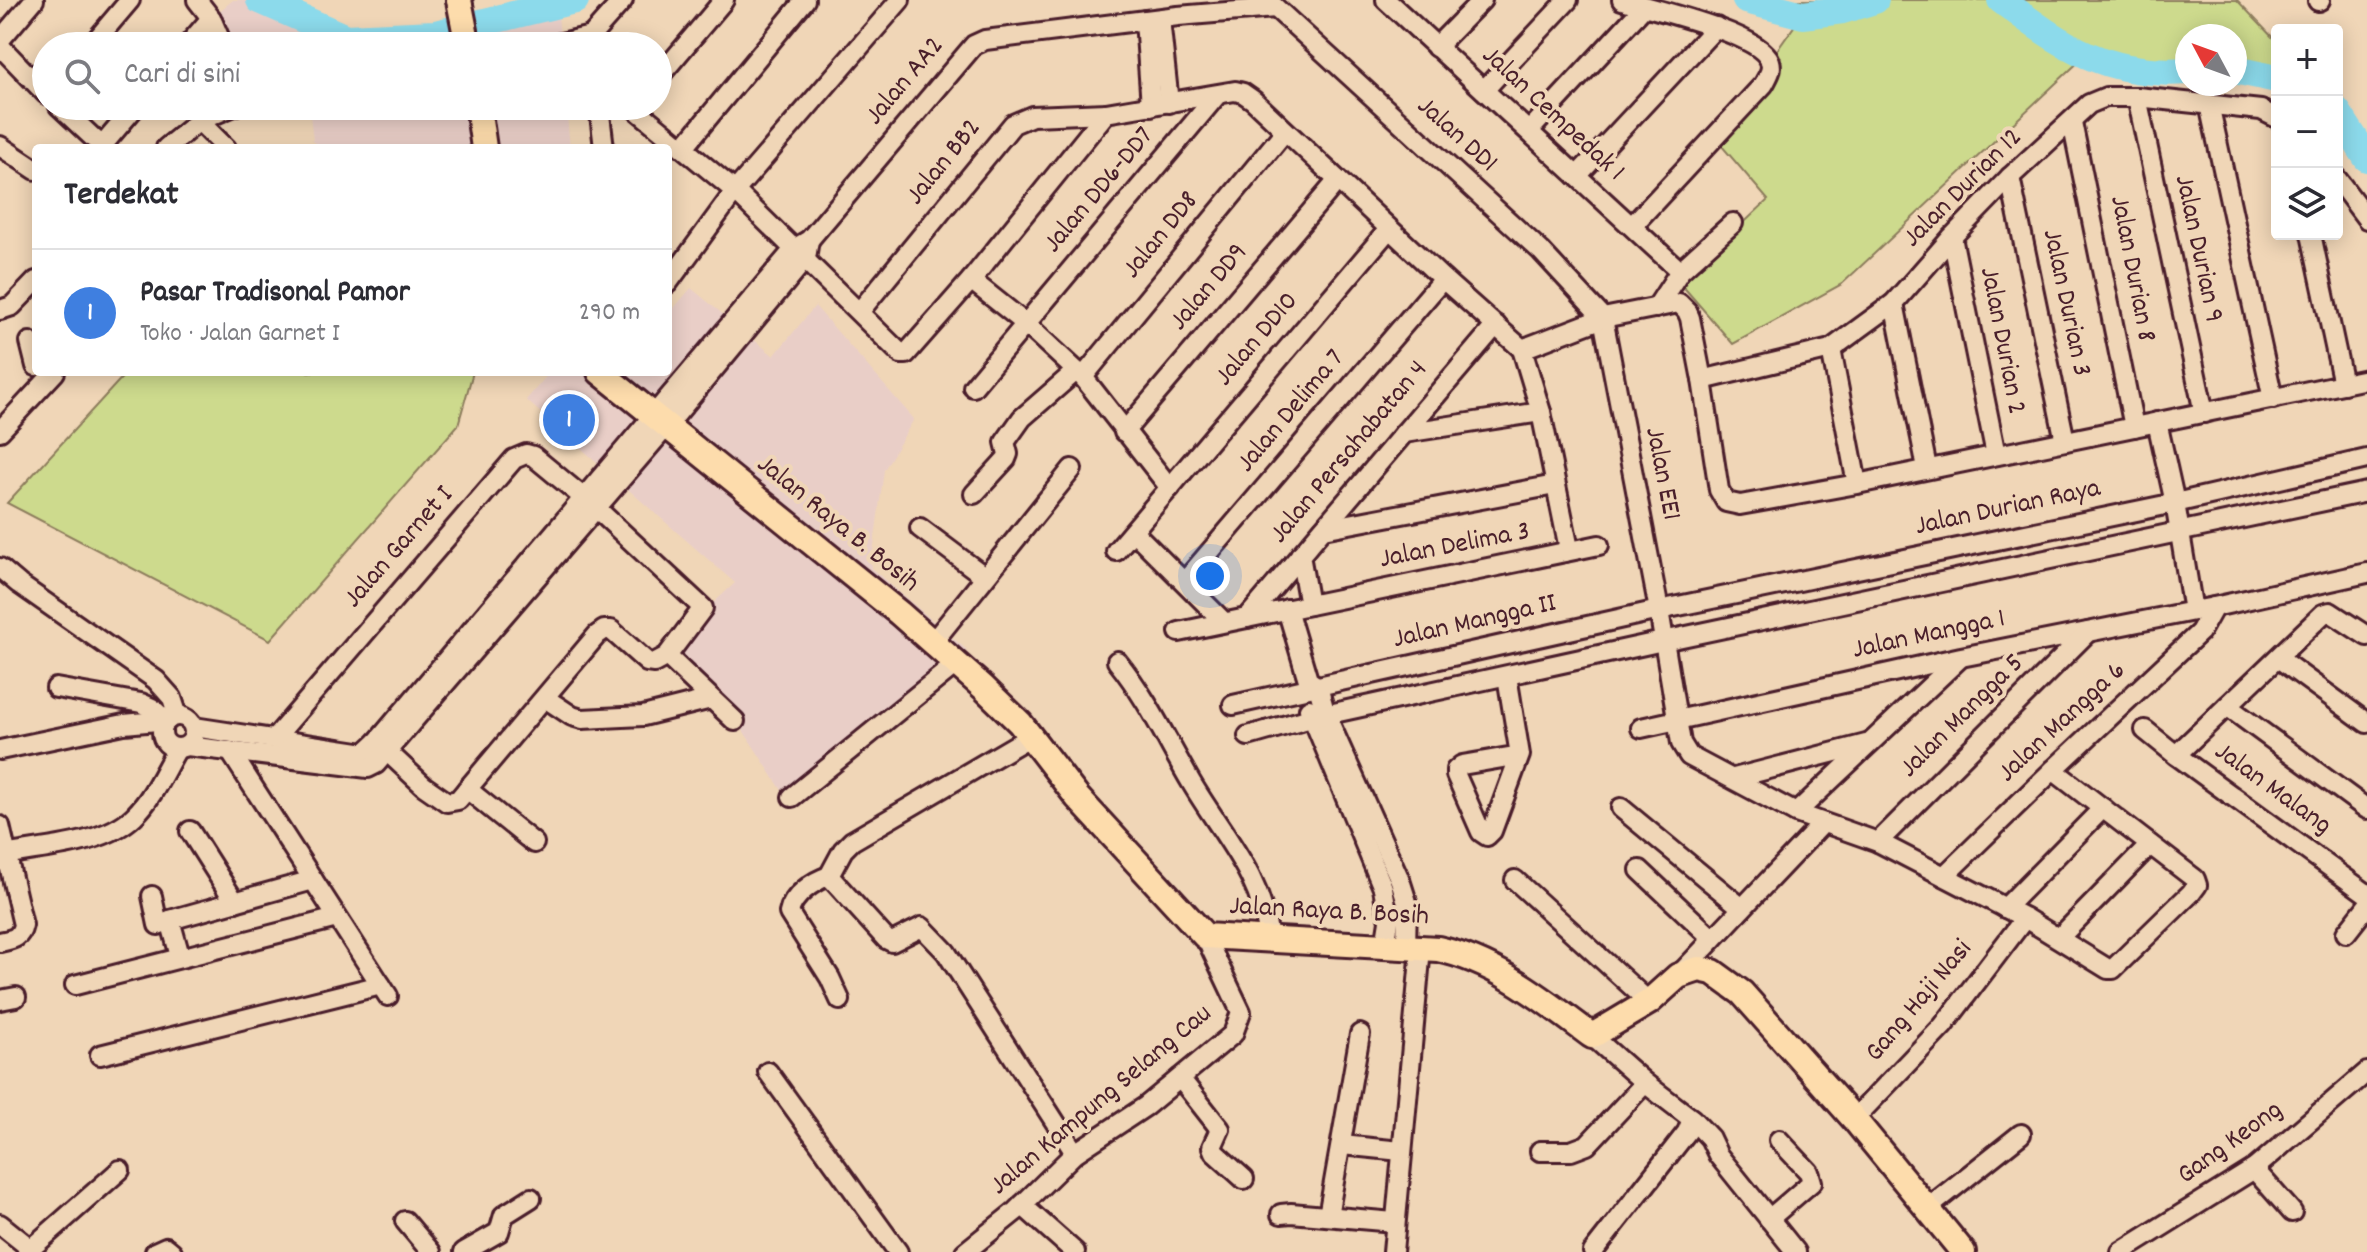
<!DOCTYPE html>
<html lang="id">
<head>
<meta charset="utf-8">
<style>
  body { margin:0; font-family:Dekko,sans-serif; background:#f2f2f3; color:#2b2b33 }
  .controls { position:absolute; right:24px; top:24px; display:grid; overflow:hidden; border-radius:8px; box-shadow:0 4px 20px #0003 }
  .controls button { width:72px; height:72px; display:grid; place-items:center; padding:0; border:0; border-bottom:2px solid #e1e1e2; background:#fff; color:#2b2b33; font:40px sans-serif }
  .compass { position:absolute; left:2175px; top:24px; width:72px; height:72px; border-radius:50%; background:#fff; box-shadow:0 4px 20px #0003; rotate:311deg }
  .you { position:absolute; left:1210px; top:576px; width:28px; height:28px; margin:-20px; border:6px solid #fff; border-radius:50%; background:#1a73e8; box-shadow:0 0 0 12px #1a73e833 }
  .badge { display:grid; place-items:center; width:52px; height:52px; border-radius:50%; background:#1f6fb2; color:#fff; font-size:26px; font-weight:700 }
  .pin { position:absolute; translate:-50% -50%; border:4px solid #fff; box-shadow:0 2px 8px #0006 }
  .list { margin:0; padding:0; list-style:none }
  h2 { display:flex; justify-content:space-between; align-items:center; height:104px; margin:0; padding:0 32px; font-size:34px }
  h2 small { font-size:26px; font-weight:400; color:#7c7c81 }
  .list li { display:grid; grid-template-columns:52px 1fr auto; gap:24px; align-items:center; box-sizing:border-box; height:128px; padding:0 32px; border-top:2px solid #e1e1e2 }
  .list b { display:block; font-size:30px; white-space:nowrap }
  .list p { margin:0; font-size:26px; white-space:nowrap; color:#7c7c81 }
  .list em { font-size:26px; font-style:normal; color:#7c7c81 }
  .icon { flex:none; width:44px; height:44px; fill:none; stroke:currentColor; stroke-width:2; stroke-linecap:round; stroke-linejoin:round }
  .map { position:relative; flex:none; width:2367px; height:1252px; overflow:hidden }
  .search { position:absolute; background:#fff; box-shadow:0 4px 20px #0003; left:32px; top:32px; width:640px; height:88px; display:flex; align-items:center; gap:20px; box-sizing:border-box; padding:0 28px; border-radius:44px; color:#7c7c81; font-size:30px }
  .panel { position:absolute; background:#fff; box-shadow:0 4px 20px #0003; left:32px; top:144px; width:640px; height:232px; border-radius:8px }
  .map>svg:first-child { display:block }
  .built { fill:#e9cec7 }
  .green { fill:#cdda8d; stroke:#8c7c5c; stroke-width:2 }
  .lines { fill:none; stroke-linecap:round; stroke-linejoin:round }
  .river { stroke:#8cdaeb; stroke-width:28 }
  .minor-casing { stroke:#4a1f2b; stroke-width:24 }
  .major-casing { stroke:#4a1f2b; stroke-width:30 }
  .minor { stroke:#f0d6b7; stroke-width:18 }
  .major { stroke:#fddcac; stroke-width:24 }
  .labels { text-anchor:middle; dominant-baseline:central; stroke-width:8; stroke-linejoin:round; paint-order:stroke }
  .street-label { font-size:28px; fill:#4a1f2b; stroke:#f0d6b7 }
</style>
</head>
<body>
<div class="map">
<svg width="2367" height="1252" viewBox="0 0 2367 1252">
  <rect width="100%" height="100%" fill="#f0d6b7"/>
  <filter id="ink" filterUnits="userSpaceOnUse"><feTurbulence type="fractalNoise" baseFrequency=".0125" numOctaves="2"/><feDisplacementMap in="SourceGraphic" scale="16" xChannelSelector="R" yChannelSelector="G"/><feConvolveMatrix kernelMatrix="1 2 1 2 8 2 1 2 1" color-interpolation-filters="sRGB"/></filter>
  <g filter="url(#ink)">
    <g class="built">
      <polygon points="233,0 296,0 287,13 346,38 435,34 557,5 561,46 223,46 211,18"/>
      <polygon points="309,106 566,106 570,148 322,148 313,141"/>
      <polygon points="691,288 774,356 815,306 914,419 884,470 871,568 967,650 785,795 724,701 669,644 735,583 526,400 550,372 668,372 668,315"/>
    </g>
    <g class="green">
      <path d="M1746,0H2237L2277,42V80L2235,71V36H2187V71C2145,74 2124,69 2085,56L1842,284L1733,344L1680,283L1768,200L1715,138L1802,15Z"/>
      <polygon points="127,372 473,372 458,425 270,640 7,503"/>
    </g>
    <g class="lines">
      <g class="river">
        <polyline points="260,0 346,38 435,34 575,0"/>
        <polyline points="1746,0 1803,15 1843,10 1875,0"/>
        <path d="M2001,0C2063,46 2107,77 2187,71"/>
        <polyline points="2235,70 2277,79"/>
        <polyline points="2337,111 2367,158"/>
      </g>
      <defs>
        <g id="minor">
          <polyline points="197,0 211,18 223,46"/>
          <polyline points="1267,0 1541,251 1603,318 1659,610 1681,743 1689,756 1796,813 1878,842 2025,918 2108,969 2113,969 2191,893 2197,885 2195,879 2053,770"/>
          <polyline points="1386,0 1680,271"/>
          <path d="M1622,0C1652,9 1760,33 1770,61C1773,70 1768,76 1764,84L1632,226"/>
          <polyline points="2318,1 2320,0"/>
          <polyline points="1160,19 1169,103"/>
          <polyline points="1145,20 1151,106"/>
          <polyline points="0,40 34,0"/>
          <polyline points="0,46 46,94"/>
          <polyline points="91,46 130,0"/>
          <polyline points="187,46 211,18"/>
          <polyline points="549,46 591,36"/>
          <polyline points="592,46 591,36 623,0"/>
          <polyline points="1436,47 1482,0"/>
          <polyline points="658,78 724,0"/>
          <polyline points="1484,90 1568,0"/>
          <polyline points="2137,97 2204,413"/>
          <polyline points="2209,104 2273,399"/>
          <polyline points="59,106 104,148"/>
          <polyline points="599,106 604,148"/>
          <polyline points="632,106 735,191 901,354 906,354 971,280 1106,113"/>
          <polyline points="199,121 226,148"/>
          <polyline points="2072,122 2134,427"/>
          <polyline points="1529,131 1644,7"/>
          <polyline points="0,146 36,170"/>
          <polyline points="102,146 136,106"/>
          <polyline points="166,148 199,121 234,106"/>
          <polyline points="683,148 805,0"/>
          <polyline points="1577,176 1716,27"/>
          <polyline points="2010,177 2065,441"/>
          <polyline points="2337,179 2367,219"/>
          <polyline points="2311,234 2343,384"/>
          <polyline points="1952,237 1996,455"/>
          <polyline points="971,280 1026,324 1083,377 1170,488"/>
          <polyline points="668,283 735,191 900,0"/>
          <polyline points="1894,303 1927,468"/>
          <polyline points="1656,308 1680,271 1733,223"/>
          <polyline points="0,310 12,306 36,281"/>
          <polyline points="860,311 1013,124 1032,116 1106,113 1235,91 1243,93 1253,100 1443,279 1522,349 1603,318 1679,303 1687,311 1690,318 1702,380 1719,490 1726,502 1740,505 1857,484 2367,379"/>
          <polyline points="30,342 36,366"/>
          <polyline points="1522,349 1541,412 1568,544 1565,552"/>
          <polyline points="1831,349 1857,484"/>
          <polyline points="1083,377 1285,131"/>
          <polyline points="1702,380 1831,349 1894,303 1952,237 2010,177 2089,104 2106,97 2137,97 2261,110 2277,118"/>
          <polyline points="973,387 1217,95"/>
          <polyline points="2157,422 2175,503 2193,611"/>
          <polyline points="0,431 55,372"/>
          <polyline points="1124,432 1338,180"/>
          <polyline points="1404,433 1541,412"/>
          <polyline points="974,494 1006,459 1008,454 1005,442 1022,418 1076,371"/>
          <polyline points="920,528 984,576"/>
          <polyline points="1323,529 1555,485"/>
          <polyline points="1134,532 1224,622"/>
          <polyline points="1116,551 1389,229"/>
          <polyline points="1300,555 1309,605"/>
          <polyline points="0,568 19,584 156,680 172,698 178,716"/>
          <polyline points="1185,581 1443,279"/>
          <polyline points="1287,609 1308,680 1318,687 1326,715 1400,880 1407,902 1406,948"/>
          <polyline points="1247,618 1496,325"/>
          <polyline points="1179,632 1599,545"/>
          <polyline points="933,642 1072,469"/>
          <polyline points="667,656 735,721"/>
          <polyline points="2278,658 2367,723"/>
          <path d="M1117,661C1147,698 1167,741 1191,782C1222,835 1263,876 1269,941"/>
          <polyline points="1507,676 1520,755 1492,831 1487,836 1481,832 1456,775 1456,770 1462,765 1520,755"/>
          <polyline points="56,688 141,703 152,708 164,719"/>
          <polyline points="545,698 572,716 582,719 643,716 711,699"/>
          <polyline points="1233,705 1659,610 2175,503 2367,459"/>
          <polyline points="2227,706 2367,809"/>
          <polyline points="1309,709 1383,888 1389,921 1385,946"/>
          <circle cx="178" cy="732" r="16"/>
          <polyline points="194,727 365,753 377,742 795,248 809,240 974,45 985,40 1178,16 1275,8"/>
          <polyline points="1641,728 1961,657 2214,607 2367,573"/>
          <polyline points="2145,730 2176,755 2367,894"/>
          <polyline points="1248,736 1311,718 1663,641 2367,492"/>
          <polyline points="274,739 514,459 526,454 533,456 596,508 703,608 667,656 654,663 647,662 611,630 604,630 597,635 458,800 447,802 424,786 377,742"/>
          <polyline points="187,746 368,768 376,764 666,427 806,258 809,240"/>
          <polyline points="0,750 124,724 168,720"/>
          <polyline points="230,751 388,996"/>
          <polyline points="2176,755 2323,614 2330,612 2367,636"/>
          <polyline points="1734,778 1866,744"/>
          <polyline points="467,789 534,843"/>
          <polyline points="792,797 957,663"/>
          <polyline points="1621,808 1742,908"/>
          <polyline points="1796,813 1960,658"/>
          <path d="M0,826L23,925C20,939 12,939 0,942"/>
          <polyline points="190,831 235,902"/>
          <polyline points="1878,842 2088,632"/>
          <path d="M0,856C41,847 103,846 134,816C153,798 164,771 177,749"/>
          <polyline points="1640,870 1713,939"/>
          <polyline points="829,876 843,850 852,841 1031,736"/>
          <polyline points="1944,876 2053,770 2200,632 2214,607"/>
          <polyline points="1515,880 1649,1002"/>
          <polyline points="152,896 158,925 170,920"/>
          <polyline points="2005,908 2103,808"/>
          <polyline points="2346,933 2367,906"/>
          <polyline points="2059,938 2150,845"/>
          <polyline points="180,956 170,920 313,880"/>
          <polyline points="1680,974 1823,823"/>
          <polyline points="75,985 337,918"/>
          <polyline points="0,1000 16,997"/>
          <path d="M840,1000L830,978L789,913C792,896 813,881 829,876L886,939L892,942L922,927L946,952L1075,1153"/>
          <polyline points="1592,1036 1645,1083 1692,1119 1687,1132 1593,1252"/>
          <polyline points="100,1055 381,985"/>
          <polyline points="768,1072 898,1252"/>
          <polyline points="1180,1078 1220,1129 1212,1147 1214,1152 1244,1179"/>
          <polyline points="1692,1119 1710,1138 1718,1155 1796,1252"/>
          <polyline points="1854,1119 1943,1026 2025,918"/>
          <polyline points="1342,1145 1401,1151"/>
          <polyline points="1540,1151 1571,1151 1587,1145 1645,1083"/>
          <polyline points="2254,1169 2292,1212"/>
          <polyline points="1022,1205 1075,1252"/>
          <polyline points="1928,1208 2021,1134"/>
          <polyline points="1281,1214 1291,1213 1394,1222"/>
          <polyline points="1328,1216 1360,1034"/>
          <polyline points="1769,1219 1812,1182 1809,1172 1779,1140"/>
          <polyline points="405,1221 431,1252"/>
          <polyline points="0,1224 30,1248"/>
          <polyline points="27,1252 120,1170"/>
          <polyline points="155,1252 166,1247 172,1252"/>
          <polyline points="464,1252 499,1232 504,1215 531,1198"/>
          <polyline points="965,1252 1016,1211 1075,1153 1146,1106 1233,1034 1241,1012 1205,936"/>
          <polyline points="1393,1252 1421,948"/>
          <polyline points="2121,1252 2254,1169 2367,1072"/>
        </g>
        <g id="major">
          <polyline points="459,0 468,46"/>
          <polyline points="478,106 484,148"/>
          <path d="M600,372L899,613L984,688L1020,723L1077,797L1205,936L1438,949C1496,961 1545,1001 1592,1036L1649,1002L1678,976L1699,969L1713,972L1742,993L1854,1119L1963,1252"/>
        </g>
      </defs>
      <use href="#minor" class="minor-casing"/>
      <use href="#major" class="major-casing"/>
      <use href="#minor" class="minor"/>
      <use href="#major" class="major"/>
    </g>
  </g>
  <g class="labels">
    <g class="street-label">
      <text transform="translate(906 82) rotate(-50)">Jalan AA2</text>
      <text transform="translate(1552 115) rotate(43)">Jalan Cempedak 1</text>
      <text transform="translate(1456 136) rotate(42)">Jalan DD1</text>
      <text transform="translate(945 163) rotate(-51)">Jalan BB2</text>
      <text transform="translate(1964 189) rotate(-45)">Jalan Durian 12</text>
      <text transform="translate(1100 191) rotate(-50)">Jalan DD6-DD7</text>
      <text transform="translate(1162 236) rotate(-51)">Jalan DD8</text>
      <text transform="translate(2197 249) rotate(78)">Jalan Durian 9</text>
      <text transform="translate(2131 269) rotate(79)">Jalan Durian 8</text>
      <text transform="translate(1210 288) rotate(-50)">Jalan DD9</text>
      <text transform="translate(2065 303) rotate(78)">Jalan Durian 3</text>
      <text transform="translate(1258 340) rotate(-50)">Jalan DD10</text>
      <text transform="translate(2001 341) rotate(79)">Jalan Durian 2</text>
      <text transform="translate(1292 412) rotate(-50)">Jalan Delima 7</text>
      <text transform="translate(1350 453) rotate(-50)">Jalan Persahabatan 4</text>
      <text transform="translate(1661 474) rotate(79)">Jalan EE1</text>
      <text transform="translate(2008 509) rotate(-12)">Jalan Durian Raya</text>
      <text transform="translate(837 525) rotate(39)">Jalan Raya B. Bosih</text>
      <text transform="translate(1455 547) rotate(-11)">Jalan Delima 3</text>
      <text transform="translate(400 548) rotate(-49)">Jalan Garnet I</text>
      <text transform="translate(1475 623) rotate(-13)">Jalan Mangga II</text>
      <text transform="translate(1929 636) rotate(-12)">Jalan Mangga 1</text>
      <text transform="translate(1963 717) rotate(-45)">Jalan Mangga 5</text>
      <text transform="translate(2063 723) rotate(-43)">Jalan Mangga 6</text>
      <text transform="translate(2272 790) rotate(36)">Jalan Malang</text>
      <text transform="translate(1329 913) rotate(3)">Jalan Raya B. Bosih</text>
      <text transform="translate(1920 1002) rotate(-50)">Gang Haji Nasi</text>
      <text transform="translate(1102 1101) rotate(-40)">Jalan Kampung Selang Cau</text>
      <text transform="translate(2231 1144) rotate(-36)">Gang Keong</text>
    </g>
  </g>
</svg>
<div class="controls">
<button>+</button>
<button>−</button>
<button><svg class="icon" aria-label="layers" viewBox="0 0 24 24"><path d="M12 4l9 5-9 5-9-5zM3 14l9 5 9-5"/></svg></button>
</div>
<svg class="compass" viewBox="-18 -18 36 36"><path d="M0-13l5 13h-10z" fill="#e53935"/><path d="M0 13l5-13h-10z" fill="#7c7c81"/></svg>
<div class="you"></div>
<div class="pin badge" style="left:569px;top:420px;background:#3f7fe0">1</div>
<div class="search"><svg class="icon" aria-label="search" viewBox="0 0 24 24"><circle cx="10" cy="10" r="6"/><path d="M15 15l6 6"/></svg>Cari di sini</div>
<section class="panel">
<h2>Terdekat<small></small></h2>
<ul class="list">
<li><span class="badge" style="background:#3f7fe0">1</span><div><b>Pasar Tradisonal Pamor</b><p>Toko · Jalan Garnet I</p></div><em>290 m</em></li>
</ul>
</section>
</div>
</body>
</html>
